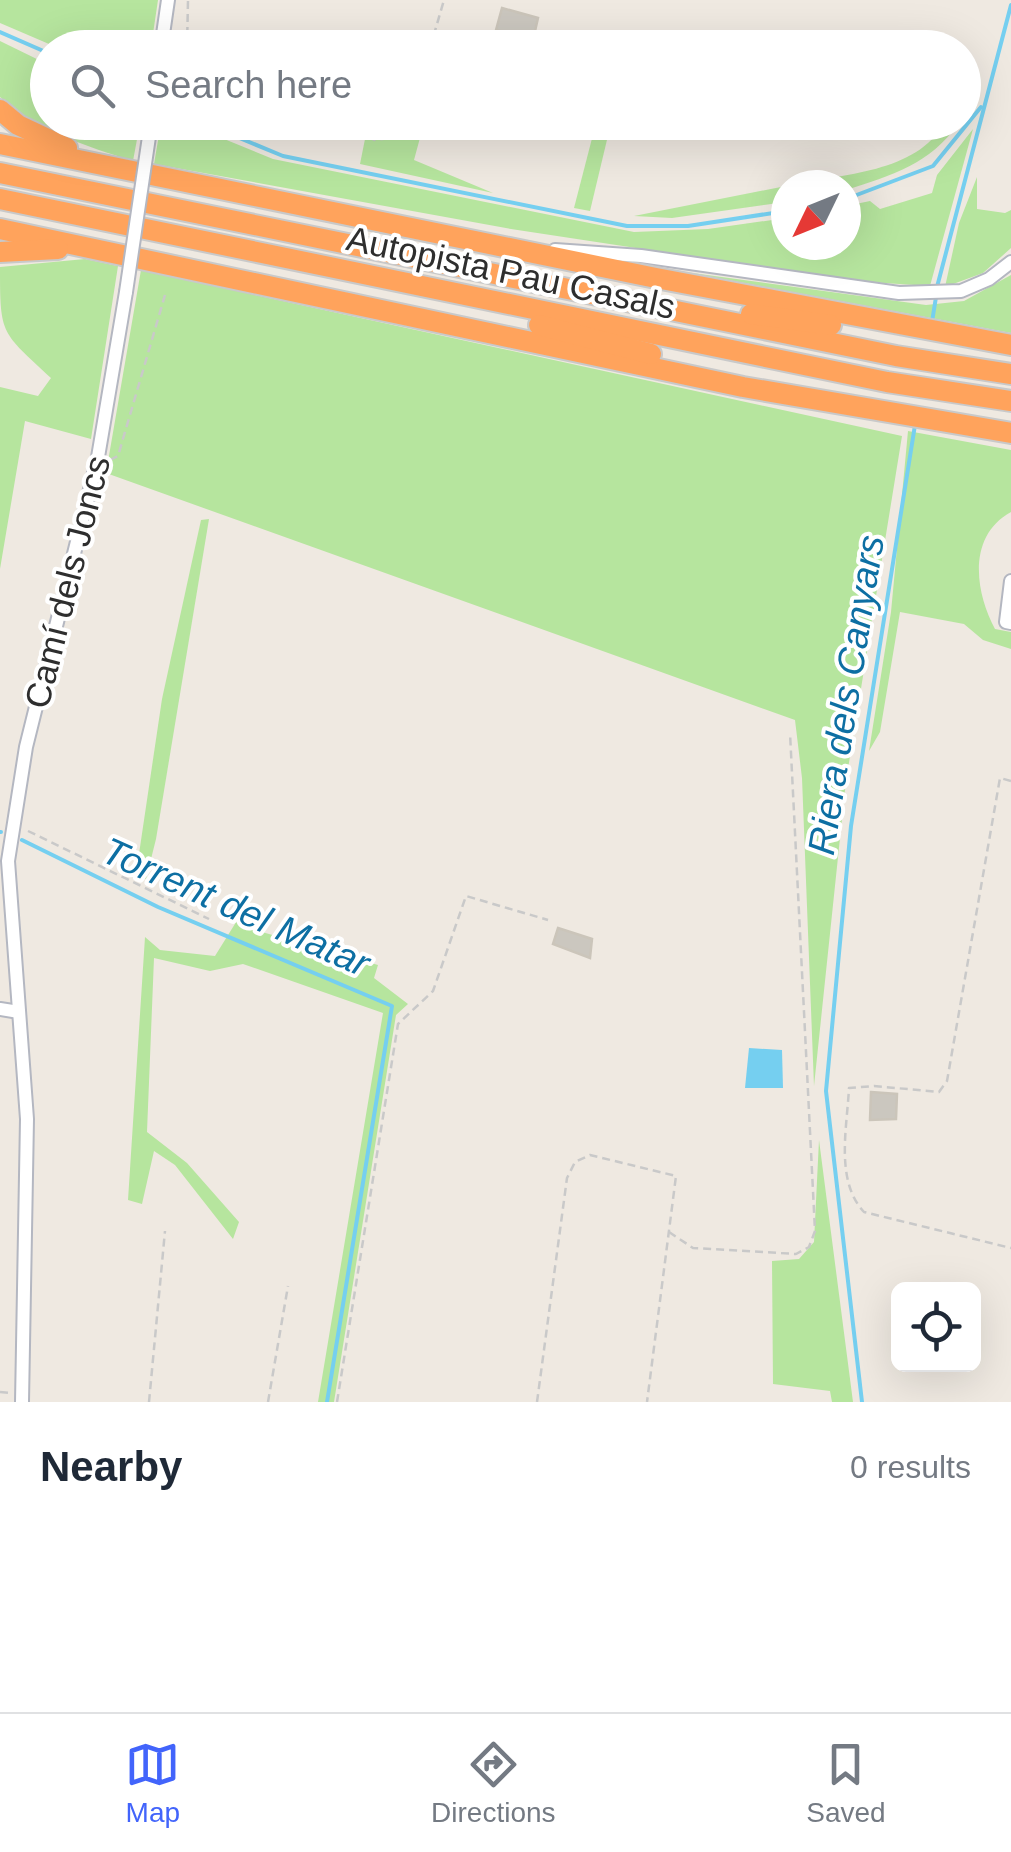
<!DOCTYPE html>
<html lang="en">
<head>
<meta charset="utf-8">
<style>
  body { margin:0; font-family:Arial,sans-serif; background:#f6f6f7; color:#1f2937 }
  .controls { position:absolute; right:30px; bottom:30px; display:grid; overflow:hidden; border-radius:15px; box-shadow:0 10px 40px #0002 }
  .controls button { width:90px; height:90px; display:grid; place-items:center; padding:0; border:0; border-bottom:2px solid #e0e1e3; background:#fff; color:#1f2937; font:50px sans-serif }
  .compass { position:absolute; left:771px; top:170px; width:90px; height:90px; border-radius:50%; background:#fff; box-shadow:0 10px 40px #0002; rotate:227deg }
  .list { margin:0; padding:0; list-style:none }
  h2 { display:flex; justify-content:space-between; align-items:center; height:130px; margin:0; padding:0 40px; font-size:42px }
  h2 small { font-size:32px; font-weight:400; color:#747a83 }
  .icon { flex:none; width:55px; height:55px; fill:none; stroke:currentColor; stroke-width:2; stroke-linecap:round; stroke-linejoin:round }
  .map { position:relative; flex:none; width:1011px; height:1402px; overflow:hidden }
  .search { position:absolute; background:#fff; box-shadow:0 10px 40px #0002; left:30px; right:30px; top:30px; height:110px; display:flex; align-items:center; gap:25px; box-sizing:border-box; padding:0 35px; border-radius:55px; color:#747a83; font-size:38px }
  .sheet { height:310px; background:#fff }
  nav { display:flex; justify-content:space-around; align-items:center; box-sizing:border-box; height:140px; border-top:2px solid #e0e1e3; background:#fff; font-size:28px; color:#747a83 }
  nav a { display:grid; justify-items:center; gap:5px }
  nav .on { color:#4264fb }
  .map>svg:first-child { display:block }
  .green { fill:#b6e59e }
  .water { fill:#75cff0 }
  .lines { fill:none; stroke-linecap:round; stroke-linejoin:round }
  .stream { stroke:#75cff0; stroke-width:4 }
  .building { fill:#cbc7bf; stroke:#cbc5ba; stroke-width:2.5 }
  .minor-casing { stroke:#b4b7c1; stroke-width:16 }
  .highway-casing { stroke:#c9c9c9; stroke-width:24 }
  .path { stroke:#c9c9c9; stroke-width:2.5; stroke-dasharray:8 5; stroke-linecap:butt }
  .minor { stroke:#fff; stroke-width:12 }
  .highway { stroke:#ffa35c; stroke-width:20 }
  .minor-bridge-casing { stroke:#b4b7c1; stroke-width:16; stroke-linecap:butt }
  .minor-bridge { stroke:#fff; stroke-width:12 }
  .labels { text-anchor:middle; dominant-baseline:central; stroke-width:8; stroke-linejoin:round; paint-order:stroke }
  .street-label { font-size:35px; fill:#2e2e2e; stroke:#fff }
  .water-label { font-size:38px; font-style:italic; fill:#0d6fa3; stroke:#fff }
</style>
</head>
<body>
<div class="map">
<svg width="1011" height="1402" viewBox="0 0 1011 1402">
  <rect width="100%" height="100%" fill="#efe9e1"/>
  <g class="green">
    <polygon points="0,0 158,0 151,47 56,47 0,23"/>
    <path d="M0,41L47,64L48,122L140,123L133,161C86,146 37,131 0,97Z"/>
    <polygon points="161,123 185,123 273,159 634,232 708,229 786,218 786,245 846,245 846,206 870,201 880,209 932,193 937,175 973,129 930,286 853,281 511,229 154,164"/>
    <polygon points="407,123 424,123 414,160 493,193 360,164 365,139 402,138"/>
    <polygon points="596,123 611,123 590,211 574,208"/>
    <path d="M944,123H959C930,164 893,175 846,190V185H792C841,174 917,173 944,123Z"/>
    <polygon points="977,177 977,209 1005,213 1011,210 1011,248 983,273 945,287 959,223"/>
    <polygon points="786,186 786,202 672,218 634,216"/>
    <path d="M85,259L118,266L91,439L25,421L0,569V387L38,396L51,378C1,331 0,336 0,267Z"/>
    <polygon points="141,270 902,436 846,781 814,1086 802,778 795,720 106,473"/>
    <polygon points="685,272 926,305 964,301 1011,275 1011,333"/>
    <path d="M908,431L1011,450V512C967,536 975,592 995,629L1011,632V649L983,640L964,624L900,612L880,732L869,751L891,612Z"/>
    <polygon points="209,519 156,839 146,879 136,874 162,699 201,520"/>
    <polygon points="238,919 262,932 378,965 374,978 408,1004 396,1015 334,1402 318,1402 383,1013 243,964 210,971 154,958 147,1132 187,1163 239,1222 233,1239 175,1165 154,1151 142,1204 128,1200 145,937 160,950 215,956"/>
    <polygon points="819,1140 853,1402 832,1402 830,1391 773,1384 772,1261 799,1259 814,1242"/>
  </g>
  <polygon class="water" points="749,1048 782,1050 783,1088 745,1088"/>
  <g class="lines">
    <g class="stream">
      <polyline points="0,32 48,53"/>
      <polyline points="201,122 283,156 627,226 688,226 786,211"/>
      <polyline points="846,199 933,166 981,107"/>
      <polyline points="937,287 1011,5"/>
      <polyline points="932,322 936,297"/>
      <polyline points="0,832 1,832"/>
      <polyline points="22,840 158,907 392,1006 327,1402"/>
      <polyline points="862,1402 826,1091 851,826 915,425"/>
    </g>
  </g>
  <g class="building">
    <polygon points="502,8 538,18 533,40 496,30"/>
    <polygon points="558,928 592,939 590,958 553,944"/>
    <polygon points="871,1092 897,1094 896,1119 870,1120"/>
  </g>
  <g class="lines">
    <defs>
      <g id="minor">
        <polyline points="161,48 168,0"/>
        <polyline points="555,250 641,256 899,293 961,291 989,279 1011,262"/>
        <polyline points="1011,581 1006,622 1011,623"/>
        <polyline points="0,1009 19,1012"/>
        <polyline points="22,1402 27,1119 8,861 26,747 98,457 126,292"/>
      </g>
      <g id="highway">
        <polyline points="0,110 18,125 67,148"/>
        <polyline points="0,144 656,278 1011,345"/>
        <polyline points="0,173 896,356 1011,374"/>
        <polyline points="0,199 887,382 1011,401"/>
        <polyline points="0,229 743,387 1011,433"/>
        <polyline points="0,252 58,249"/>
        <polyline points="751,314 831,325"/>
        <polyline points="539,325 651,354"/>
      </g>
    </defs>
    <use href="#minor" class="minor-casing"/>
    <use href="#highway" class="highway-casing"/>
    <g class="path">
      <polyline points="187,48 188,0"/>
      <polyline points="430,48 444,0"/>
      <polyline points="332,122 375,140 397,137 406,122"/>
      <polyline points="110,460 118,456 165,295"/>
      <path d="M1011,781L1000,778L947,1081L939,1092L874,1086L849,1088C847,1128 835,1181 864,1212L1011,1248"/>
      <polyline points="28,831 209,919"/>
      <polyline points="669,1232 693,1248 796,1254 809,1247 815,1231 790,733"/>
      <polyline points="0,1392 11,1393"/>
      <polyline points="149,1402 165,1231"/>
      <polyline points="268,1402 288,1286"/>
      <polyline points="337,1402 398,1024 433,991 466,896 548,920"/>
      <polyline points="537,1402 567,1178 575,1162 590,1155 676,1176 647,1402"/>
    </g>
    <use href="#minor" class="minor"/>
    <use href="#highway" class="highway"/>
    <defs>
      <polyline id="minor-bridge" points="126,292 150,130"/>
    </defs>
    <use href="#minor-bridge" class="minor-bridge-casing"/>
    <use href="#minor-bridge" class="minor-bridge"/>
  </g>
  <g class="labels">
    <g class="street-label">
      <text transform="translate(511 272) rotate(12)">Autopista Pau Casals</text>
      <text transform="translate(67 582) rotate(-76)">Camí dels Joncs</text>
    </g>
    <g class="water-label">
      <text transform="translate(846 695) rotate(-81)">Riera dels Canyars</text>
      <text transform="translate(236 907) rotate(24)">Torrent del Matar</text>
    </g>
  </g>
</svg>
<div class="controls">
<button><svg class="icon" aria-label="locate" viewBox="0 0 24 24"><circle cx="12" cy="12" r="6"/><path d="M12 2v4M12 18v4M2 12h4M18 12h4"/></svg></button>
</div>
<svg class="compass" viewBox="-18 -18 36 36"><path d="M0-13l5 13h-10z" fill="#e53935"/><path d="M0 13l5-13h-10z" fill="#747a83"/></svg>
<div class="search"><svg class="icon" aria-label="search" viewBox="0 0 24 24"><circle cx="10" cy="10" r="6"/><path d="M15 15l6 6"/></svg>Search here</div>
</div>
<section class="sheet">
<h2>Nearby<small>0 results</small></h2>
<ul class="list">
</ul>
</section>
<nav>
<a class="on"><svg class="icon" aria-label="map" viewBox="0 0 24 24"><path d="M3 6l6-2 6 2 6-2v14l-6 2-6-2-6 2zM9 4v14M15 6v14"/></svg>Map</a>
<a><svg class="icon" aria-label="directions" viewBox="0 0 24 24"><path d="M12 3l9 9-9 9-9-9zM9 14v-3h6M13 9l2 2-2 2"/></svg>Directions</a>
<a><svg class="icon" aria-label="saved" viewBox="0 0 24 24"><path d="M7 4h10v16l-5-4-5 4z"/></svg>Saved</a>
</nav>
</body>
</html>
